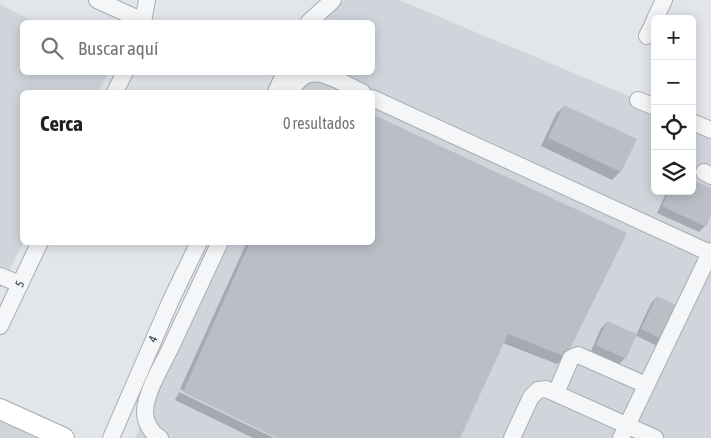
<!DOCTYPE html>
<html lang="es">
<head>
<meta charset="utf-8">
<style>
  body { margin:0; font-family:"Asap Condensed",sans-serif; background:#f6f6f6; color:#202124 }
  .controls { position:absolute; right:15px; top:15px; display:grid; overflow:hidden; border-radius:8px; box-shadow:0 2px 12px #0003 }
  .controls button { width:45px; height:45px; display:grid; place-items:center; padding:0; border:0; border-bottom:1px solid #e0e0e0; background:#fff; color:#202124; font:25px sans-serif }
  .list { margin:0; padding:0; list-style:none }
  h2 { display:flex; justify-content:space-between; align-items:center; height:65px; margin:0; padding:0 20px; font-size:21px }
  h2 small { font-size:16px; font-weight:400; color:#757577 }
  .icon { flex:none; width:28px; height:28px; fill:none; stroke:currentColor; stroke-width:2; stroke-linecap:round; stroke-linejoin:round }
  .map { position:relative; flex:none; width:711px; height:438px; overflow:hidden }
  .search { position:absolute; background:#fff; box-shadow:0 2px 12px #0003; left:20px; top:20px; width:355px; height:55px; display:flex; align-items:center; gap:12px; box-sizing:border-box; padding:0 18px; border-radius:8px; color:#757577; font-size:19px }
  .panel { position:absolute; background:#fff; box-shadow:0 2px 12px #0003; left:20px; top:90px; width:355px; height:155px; border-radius:8px }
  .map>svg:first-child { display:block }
  .built { fill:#d0d5dc }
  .shadow { fill:#0003 }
  .building { fill:#babfc6 }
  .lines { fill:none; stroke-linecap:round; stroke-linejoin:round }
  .minor-casing { stroke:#a7acb4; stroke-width:18 }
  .major-casing { stroke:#a2aab5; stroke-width:22 }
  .minor { stroke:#f5f6f8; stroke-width:16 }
  .major { stroke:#fff; stroke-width:20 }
  .labels { text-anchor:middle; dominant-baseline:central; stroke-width:4; stroke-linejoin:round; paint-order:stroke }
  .street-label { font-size:12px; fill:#2b3441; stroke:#f2f4f7 }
</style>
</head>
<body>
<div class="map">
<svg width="711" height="438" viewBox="0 0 711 438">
  <rect width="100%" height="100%" fill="#e2e5ea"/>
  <g class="built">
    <polygon points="344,0 399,0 655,107 655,191 692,191 692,122 711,130 711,438 135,438 219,243 372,242 372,92 283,92 292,73 372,72 372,22 313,22"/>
    <polygon points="0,4 34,22 22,22 22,72 108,73 98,92 22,92 23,243 0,289"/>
    <polygon points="0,409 64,438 0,438"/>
  </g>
  <g class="shadow">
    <polygon points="564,106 620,172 612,180 541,146 556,114"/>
    <polygon points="711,190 711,212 705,226 699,232 657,213 667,191"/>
    <polygon points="247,242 372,242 565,356 557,364 503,343 459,438 280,438 180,389"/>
    <polygon points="657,297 678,307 657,346 635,335 625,358 619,364 591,351 601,328 607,322 636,335 651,303"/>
    <polygon points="179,392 274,438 253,438 175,400"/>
  </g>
  <g class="building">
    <polygon points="564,105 637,139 621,172 548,138"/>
    <polygon points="372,114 627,233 566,357 508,334 460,438 277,438 183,392 250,242 372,242"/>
    <polygon points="692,180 711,188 711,215 706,227 662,206 669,191 692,191"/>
    <polygon points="657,296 680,307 664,340 641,329"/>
    <polygon points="607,321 637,334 626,359 596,345"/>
  </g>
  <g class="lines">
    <defs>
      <g id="minor">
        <polyline points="97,0 143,21"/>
        <polyline points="655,19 664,0"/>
        <polyline points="143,22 147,0"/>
        <polyline points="309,22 333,0"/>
        <polyline points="647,36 655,20"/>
        <polyline points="115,92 125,72"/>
        <polyline points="276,92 285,72"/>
        <path d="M291,92C307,57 335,80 362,92"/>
        <polyline points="372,98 710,253"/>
        <polyline points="638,100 655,107"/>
        <polyline points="692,122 711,130"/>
        <polyline points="704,172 711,176"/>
        <polyline points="0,276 20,284"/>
        <polyline points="0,326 40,242"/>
        <polyline points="556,393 571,358 578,355 646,385"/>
        <polyline points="111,438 171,300 199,242"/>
        <path d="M160,438C151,433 145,422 145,412C145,394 161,367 169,351C186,315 203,279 220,242"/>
        <polyline points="512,438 531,397 538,390 546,389 655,438"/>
        <polyline points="621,438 711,251"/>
      </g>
      <polyline id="major" points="0,409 64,438"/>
    </defs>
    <use href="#minor" class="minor-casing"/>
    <use href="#major" class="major-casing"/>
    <use href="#minor" class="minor"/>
    <use href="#major" class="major"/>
  </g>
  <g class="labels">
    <g class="street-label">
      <text transform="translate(20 284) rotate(-64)">5</text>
      <text transform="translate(153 339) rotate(-66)">4</text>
    </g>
  </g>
</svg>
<div class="controls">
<button>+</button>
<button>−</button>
<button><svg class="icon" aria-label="locate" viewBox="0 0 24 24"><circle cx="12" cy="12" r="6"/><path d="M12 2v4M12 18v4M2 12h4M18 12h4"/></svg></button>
<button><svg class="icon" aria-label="layers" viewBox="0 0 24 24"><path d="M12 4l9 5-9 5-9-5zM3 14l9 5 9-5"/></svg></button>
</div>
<div class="search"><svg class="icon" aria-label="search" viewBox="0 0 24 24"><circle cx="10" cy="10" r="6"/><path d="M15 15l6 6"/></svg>Buscar aquí</div>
<section class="panel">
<h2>Cerca<small>0 resultados</small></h2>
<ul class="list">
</ul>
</section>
</div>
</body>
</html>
